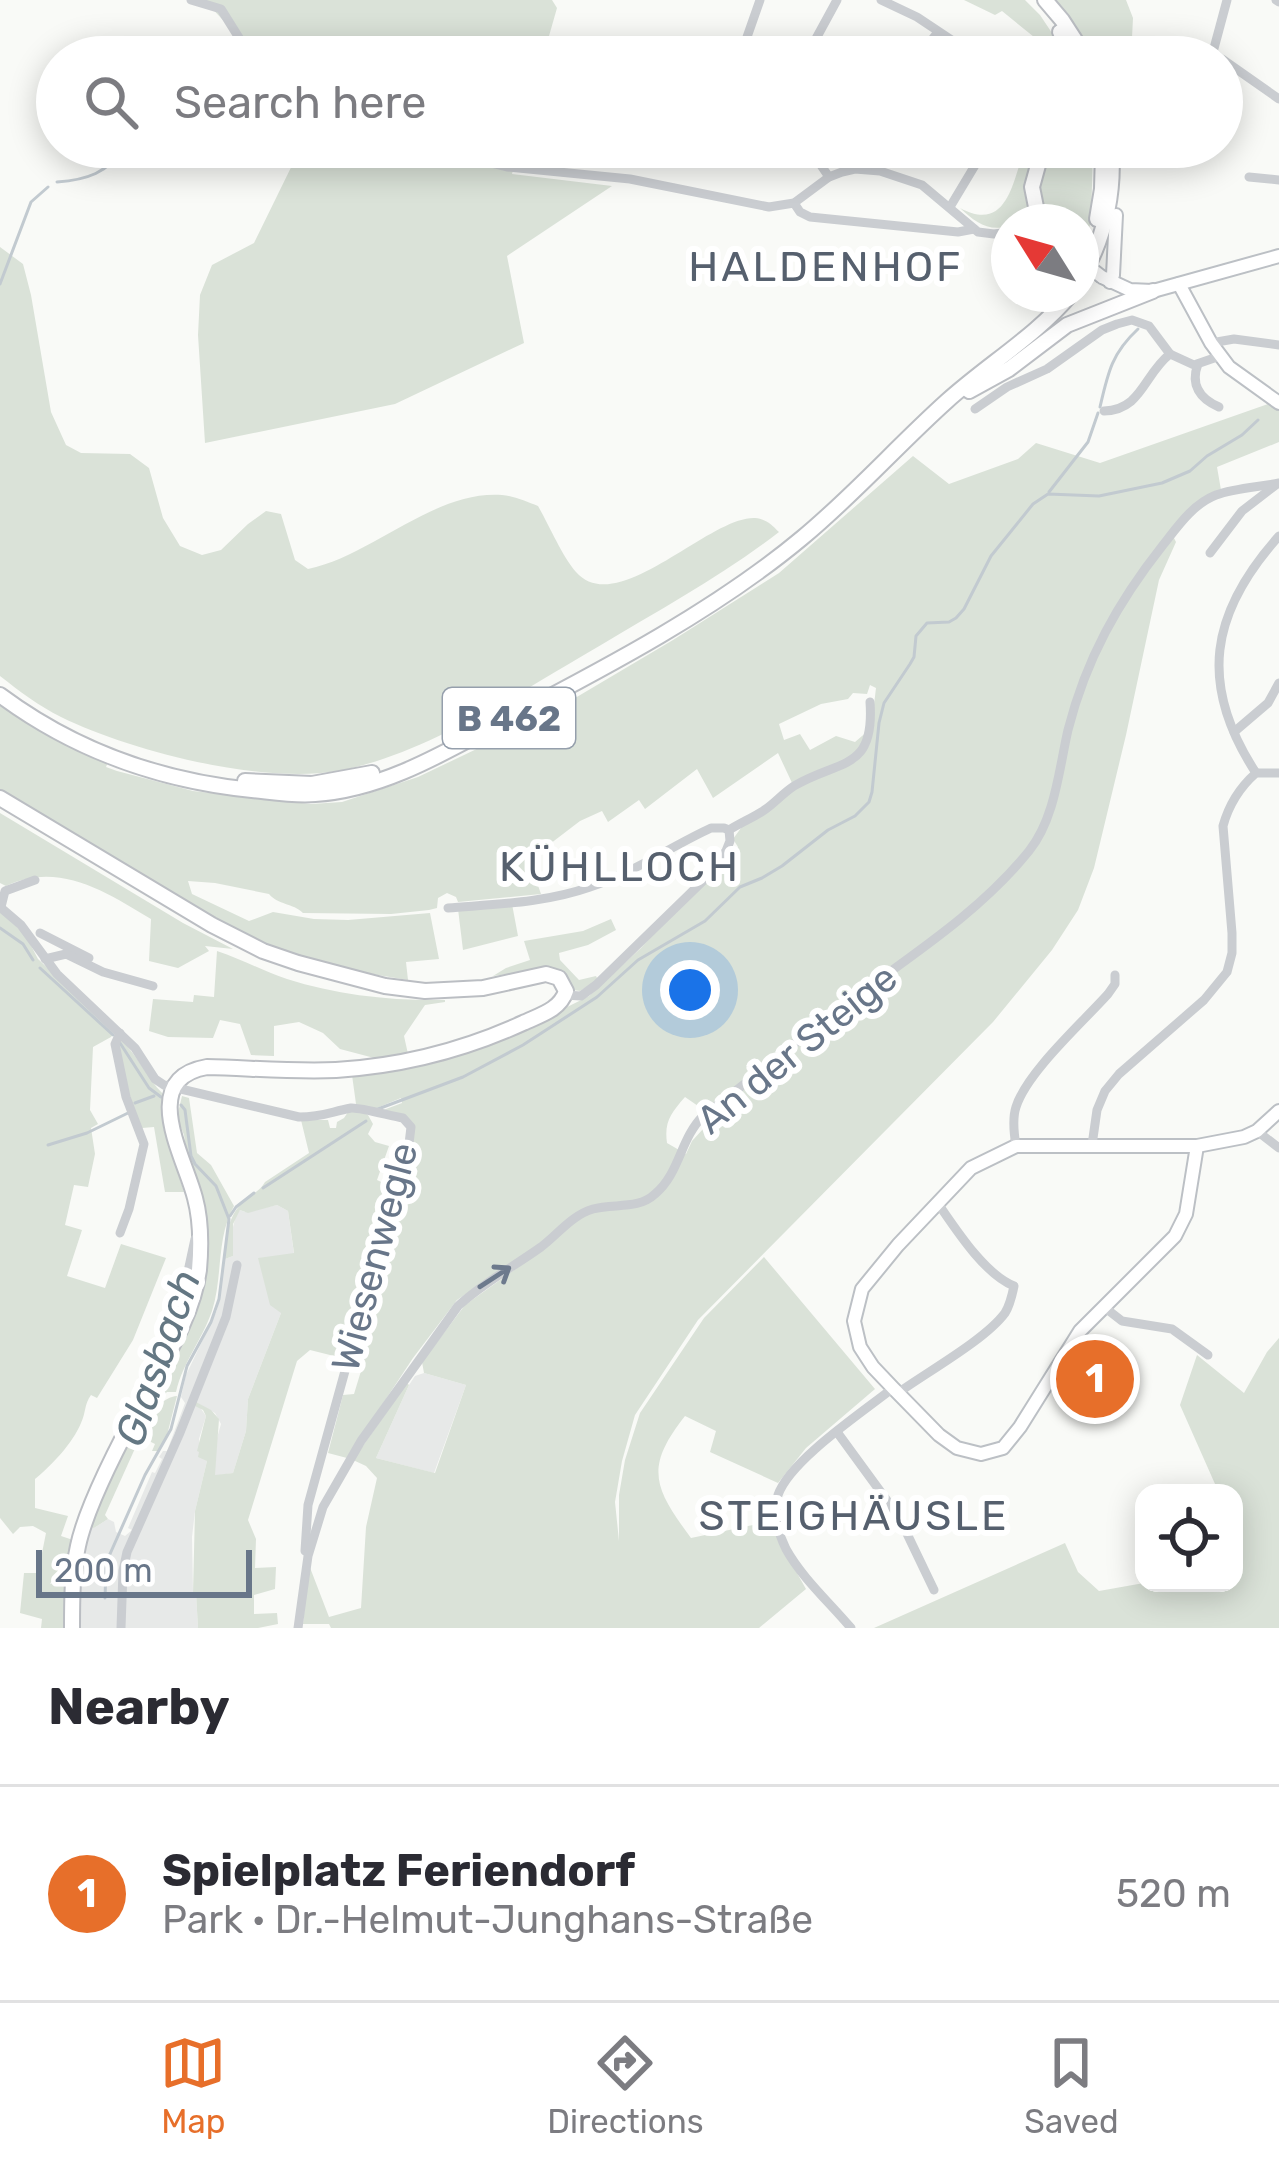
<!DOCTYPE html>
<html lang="en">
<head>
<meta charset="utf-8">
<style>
  body { margin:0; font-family:Rubik,sans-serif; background:#f2f2f3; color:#2b2b33 }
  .controls { position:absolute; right:36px; bottom:36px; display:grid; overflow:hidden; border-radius:24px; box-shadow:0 6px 30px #0003 }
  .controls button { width:108px; height:108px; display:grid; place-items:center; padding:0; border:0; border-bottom:3px solid #e1e1e2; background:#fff; color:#2b2b33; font:60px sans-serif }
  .compass { position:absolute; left:991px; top:204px; width:108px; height:108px; border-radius:50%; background:#fff; box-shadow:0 6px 30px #0003; rotate:307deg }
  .scale { position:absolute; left:36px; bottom:30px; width:216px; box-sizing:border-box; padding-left:12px; border:6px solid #687689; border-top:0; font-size:33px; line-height:42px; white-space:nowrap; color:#687689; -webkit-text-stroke:9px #fff; paint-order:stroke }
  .you { position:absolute; left:690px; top:990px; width:42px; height:42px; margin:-30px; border:9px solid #fff; border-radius:50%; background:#1a73e8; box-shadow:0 0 0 18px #1a73e833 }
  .badge { display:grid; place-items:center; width:78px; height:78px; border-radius:50%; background:#e76f2a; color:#fff; font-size:39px; font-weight:700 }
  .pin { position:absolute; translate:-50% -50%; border:6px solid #fff; box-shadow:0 3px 12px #0006 }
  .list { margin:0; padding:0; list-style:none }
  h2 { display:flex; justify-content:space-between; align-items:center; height:156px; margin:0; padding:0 48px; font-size:51px }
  h2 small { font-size:39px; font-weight:400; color:#7c7c81 }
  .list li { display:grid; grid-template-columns:78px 1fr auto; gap:36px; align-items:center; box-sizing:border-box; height:216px; padding:0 48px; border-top:3px solid #e1e1e2 }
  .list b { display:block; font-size:45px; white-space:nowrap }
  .list p { margin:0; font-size:39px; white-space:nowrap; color:#7c7c81 }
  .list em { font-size:39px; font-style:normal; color:#7c7c81 }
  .icon { flex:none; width:66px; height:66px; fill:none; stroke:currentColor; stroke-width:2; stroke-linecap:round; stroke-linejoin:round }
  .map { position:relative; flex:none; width:1279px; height:1628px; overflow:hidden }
  .search { position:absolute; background:#fff; box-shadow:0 6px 30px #0003; left:36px; right:36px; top:36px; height:132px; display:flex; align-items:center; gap:30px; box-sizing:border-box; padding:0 42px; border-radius:66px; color:#7c7c81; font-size:45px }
  .sheet { height:372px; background:#fff }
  nav { display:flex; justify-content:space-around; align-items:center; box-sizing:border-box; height:168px; border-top:3px solid #e1e1e2; background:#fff; font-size:33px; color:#7c7c81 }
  nav a { display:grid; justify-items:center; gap:6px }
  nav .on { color:#e76f2a }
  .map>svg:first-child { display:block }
  .built { fill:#e7e9e8 }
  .green { fill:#dae2d8; fill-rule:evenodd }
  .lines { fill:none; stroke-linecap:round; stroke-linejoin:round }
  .stream { stroke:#c2cad0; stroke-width:3 }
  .secondary-casing { stroke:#bcc0c5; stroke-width:16 }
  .primary-casing { stroke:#bbbec3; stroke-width:18 }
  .street { stroke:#cacdd1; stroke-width:9 }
  .secondary { stroke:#fff; stroke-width:12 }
  .primary { stroke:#fff; stroke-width:14 }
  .secondary-bridge-casing { stroke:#bcc0c5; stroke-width:16; stroke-linecap:butt }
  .secondary-bridge { stroke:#fff; stroke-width:12 }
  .oneway { stroke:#6d7a8d }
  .labels { text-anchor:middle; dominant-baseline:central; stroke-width:12; stroke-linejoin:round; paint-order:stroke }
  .shield { fill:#fff; stroke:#959fac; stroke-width:3 }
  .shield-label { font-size:36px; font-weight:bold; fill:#687689 }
  .street-label { font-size:39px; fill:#687689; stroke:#fff }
  .neighbourhood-label { font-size:42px; letter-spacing:3px; fill:#56606e; stroke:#fff }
  .water-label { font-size:42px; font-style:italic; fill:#647783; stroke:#fff }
</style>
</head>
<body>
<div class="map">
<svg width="1279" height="1628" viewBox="0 0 1279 1628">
  <rect width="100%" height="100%" fill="#f9faf7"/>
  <g class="built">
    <polygon points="277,1205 288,1211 294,1254 281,1313 248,1399 246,1431 233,1473 214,1476 215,1445 221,1424 215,1413 197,1403 206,1416 199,1439 200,1451 207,1461 195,1511 192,1537 193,1592 196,1593 198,1628 75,1628 78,1572 89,1527 94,1528 108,1519 114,1522 116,1532 125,1536 132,1530 128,1528 152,1472 155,1473 162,1459 159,1457 163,1451 167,1451 185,1403 181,1397 186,1375 217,1310 225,1259 233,1256 232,1231 236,1215 240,1210 245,1212"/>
    <polygon points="424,1373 466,1385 434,1473 376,1458 409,1385 415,1376"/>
  </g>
  <g class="green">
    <polygon points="204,0 552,0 557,8 543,57 258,57"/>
    <polygon points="964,0 1025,0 1040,15 1068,57 1049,57 1034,37 1002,11 995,15"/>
    <polygon points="1052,0 1126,0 1133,18 1131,57 1093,57 1067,17"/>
    <polygon points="301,147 518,147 512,174 612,186 507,256 524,343 395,404 205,443 198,335 200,295 212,265 254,243"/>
    <path d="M1025,147H1039L1028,175L1029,213L1015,222H1009V226C988,232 975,222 960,208C1008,234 1013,180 1025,147Z"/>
    <path d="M1052,147H1093L1091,222L1081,252V222H1048C1036,195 1038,173 1052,147Z"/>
    <path d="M0,247L23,264L31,295L51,412L66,445L81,453L130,454L149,468L163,518L180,546L202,555L221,550L248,524L266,511L281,514L295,560L308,569C372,556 434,490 502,495C514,496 527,502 538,506C549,525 562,556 576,572C617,619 709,516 755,518C766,519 771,524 779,532C723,575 661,609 601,645C525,689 423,756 337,771C260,784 130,751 61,717C39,706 19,691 0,676Z"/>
    <path d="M1268,404L1279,409V442L1217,467L1221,490L1208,496L1170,530L1176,542L1159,580L1126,735L1094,868L1078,910L1052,950L993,1022L698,1320L635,1415L622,1461L615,1502L619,1541V1495L625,1460L640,1413L704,1318L764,1257L875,1389L806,1448L778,1483L710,1452L716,1431L685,1416C644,1468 654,1488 691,1538L772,1521L785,1552L806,1589L759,1628H331L329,1624H303L309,1565L329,1617L361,1608L366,1527L377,1478L366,1466L353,1460L407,1383L409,1385L376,1458L435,1473L466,1385L424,1373L422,1362L465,1305L524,1263L520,1257L457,1300L413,1358L347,1458L328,1453L343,1395L354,1394L361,1371L349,1368L368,1327L377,1267L414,1137L412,1126L404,1116L378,1112L402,1103L401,1098L372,1110L356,1104L352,1075L429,1063L496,1043L589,996L641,948L676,909L712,877L726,857H733L738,847L733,839L746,821L764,812L795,788L846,767L861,755L869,746L876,688L870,685L867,694L853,693L848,699L821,704L779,724L784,740L800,734L810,750L836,736L855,742L869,730C858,766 823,769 793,785L778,753L713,798L697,769L645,809L639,800L608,822L602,811L580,821L529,860L541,894L458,902L456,897L447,893L438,898L437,908L429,910L391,914L303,913C293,903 278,905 269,894L215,883L188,881L192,894L249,921L273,912L314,919L348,920L430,913L439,959L406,962L408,980L335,968L254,940L63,832L6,795L0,791V701L72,745L108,762L106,767L117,771L193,791L311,804L342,802L418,777L508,734L565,704L673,640L779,573L913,456L949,484L1018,459L1036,443L1100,463ZM685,1097L714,1117L692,1141L686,1154L667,1143C664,1122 671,1113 685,1097Z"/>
    <path d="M0,813L183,923L233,949L205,946L209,951L178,968L149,961L151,919C106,892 59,861 6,886L0,883Z"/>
    <polygon points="512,904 518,936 463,950 458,909"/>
    <path d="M0,911L26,936L38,959L115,1032L111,1037L93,1047L90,1110L98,1124L91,1128L95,1154L88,1187L74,1185L65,1225L82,1230L67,1276L105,1288L121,1244L166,1258L133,1340L97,1398L91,1395C84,1405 86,1412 81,1423C73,1443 51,1466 35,1479V1508L68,1516L61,1536L73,1540L65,1628H41L42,1619L20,1613L24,1573H38L46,1533L33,1526L20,1527L13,1534L0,1518Z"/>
    <polygon points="611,919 616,930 588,945 559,953 560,960 579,980 596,976 598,980 580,991 573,990 566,976 556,968 493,976 506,968 530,960 524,941 583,931"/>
    <path d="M217,951C241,959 263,971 287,979C337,995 392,1001 445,1000V1002L425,1005L404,1036L408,1054L378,1059L340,1049L323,1033L299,1022L274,1026V1056L251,1055L240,1024L220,1020L213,1038L168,1037L149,1031L153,999L193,1002L194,995L214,997Z"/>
    <path d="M120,1039C138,1055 146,1077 163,1094V1127L184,1192H165L154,1127L142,1128L128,1097L117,1044Z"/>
    <path d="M182,1096L189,1098L197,1153L211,1165L234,1206C216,1238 223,1277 212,1311C202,1340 183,1362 176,1392H167L148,1409L143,1410L201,1283L188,1161L184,1135L177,1117Z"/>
    <path d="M362,1111L368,1115L373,1124L368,1134L375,1142L389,1146L377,1180L396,1189C381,1226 379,1266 369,1305C364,1325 350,1340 346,1359L310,1350L297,1361L248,1520L256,1539L255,1568L276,1567L275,1589L254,1595V1614L277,1613L278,1624L258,1628H198L196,1593H193L195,1511L207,1461L198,1457L199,1452L197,1451L206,1416L203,1410L195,1406L196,1402L211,1410L219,1419L215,1475L233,1473L246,1431L248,1399L281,1313L270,1305L258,1258L294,1253L288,1211L277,1205L248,1213L240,1210L233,1224V1256L225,1259C226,1238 227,1217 243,1202C252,1194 260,1191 265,1182L309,1153L301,1120H328L330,1128H336L337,1122L344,1118L348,1112Z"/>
    <polygon points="1279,1338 1279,1628 874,1628 1065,1543 1078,1572 1099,1591 1144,1583 1234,1583 1234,1546 1237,1541 1234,1532 1234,1493 1219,1493 1180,1405 1197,1355 1244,1393 1267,1352"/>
    <path d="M177,1396L167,1435L159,1451H152L155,1444L145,1439L141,1445L137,1444L105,1515L108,1519L94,1528L89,1527L140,1415C154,1412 163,1397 177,1396Z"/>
  </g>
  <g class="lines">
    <g class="stream">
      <path d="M57,182C86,180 109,173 123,147"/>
      <polyline points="0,284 31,202 48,187"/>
      <path d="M1100,407C1108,372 1112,353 1138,329"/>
      <polyline points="1049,492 1088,442 1098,413"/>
      <polyline points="0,928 23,944 33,960"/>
      <polyline points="40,968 113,1035"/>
      <polyline points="120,1043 149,1088 161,1097"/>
      <polyline points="135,1103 154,1096"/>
      <polyline points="378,1109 463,1077 523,1045 597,997 638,960 705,921 740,887 762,878 782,866 828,830 855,816 869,802 872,792 879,723 884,703 910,664 914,657 916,636 927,623 949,622 956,618 964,609 991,556 1033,504 1048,494 1099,496 1162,483 1190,471 1207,456 1242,435 1258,420"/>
      <polyline points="48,1145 87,1133 128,1113"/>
      <polyline points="263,1188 366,1121"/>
      <polyline points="230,1216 236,1207 254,1193"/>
      <polyline points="106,1563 145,1475 171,1429 187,1366 211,1322 219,1299 229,1219 216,1186 195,1164 191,1156 185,1110 181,1105"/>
      <polyline points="105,1598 106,1568"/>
    </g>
    <defs>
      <g id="secondary">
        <polyline points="1102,277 1130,290 1153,291 1279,256"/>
        <polyline points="1110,282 1113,275 1116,215"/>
        <polyline points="1179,284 1211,343 1229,367 1279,403"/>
        <polyline points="1197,1146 1186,1214 1175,1236 1080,1331 1020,1427 1003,1448 981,1454 957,1448 939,1435 893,1388 873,1367 860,1347 854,1321 862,1289 898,1245 971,1168 1016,1146 1197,1146 1244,1137 1257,1131 1279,1111"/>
      </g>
      <g id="primary">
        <polyline points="1045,0 1062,20 1086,57"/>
        <polyline points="1060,32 1075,57"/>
        <polyline points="1038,217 1032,187 1043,147"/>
        <polyline points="1097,219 1102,189 1103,152"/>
        <path d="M1081,279C1105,237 1115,195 1111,147"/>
        <polyline points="969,391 1009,369 1067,325 1153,291"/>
        <path d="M0,695C74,750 161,781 252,790C272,792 295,796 315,794C384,790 449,750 509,718C607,667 717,609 802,538C854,495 898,445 947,401C988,364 1036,336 1071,294"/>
        <polyline points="245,781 312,784 372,773"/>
        <path d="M0,798L212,925L263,951L298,963L385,986L425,991L483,988L546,974L559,978L566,991C560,1010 540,1015 523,1023C464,1050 401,1066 336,1070C294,1072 250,1068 207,1067C137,1079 185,1158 195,1198C201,1220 201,1247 199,1270C193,1315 166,1357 145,1396C123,1436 87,1503 78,1546C72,1573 72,1601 72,1628"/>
      </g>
    </defs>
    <use href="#secondary" class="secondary-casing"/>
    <use href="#primary" class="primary-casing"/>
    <g class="street">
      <polyline points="191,0 221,9 251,57"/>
      <polyline points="881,0 917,17 977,57"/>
      <polyline points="1276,0 1279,2"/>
      <polyline points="740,57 760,0"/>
      <polyline points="806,57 837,0"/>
      <polyline points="918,57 938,32"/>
      <polyline points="1219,57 1213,52 1227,0"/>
      <polyline points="1222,59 1279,99"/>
      <polyline points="426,147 507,167 630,179 769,207 794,203 829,177 842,172 855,169 880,171 922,185 978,232 994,234 1009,232"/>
      <polyline points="803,147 814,155 829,177"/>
      <polyline points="867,169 870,147"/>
      <polyline points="1249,177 1279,180"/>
      <polyline points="794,203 800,212 810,217 958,232 974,229"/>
      <polyline points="950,207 986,147"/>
      <polyline points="1211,343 1234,339 1279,345"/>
      <path d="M1198,364C1190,385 1200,399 1219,407"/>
      <polyline points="975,409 1007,387 1047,369 1102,330 1117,324 1132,320 1149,326 1170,354"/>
      <path d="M1104,411C1142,410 1144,374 1170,354L1194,365L1220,356"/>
      <polyline points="1210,553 1242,511 1277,484"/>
      <polyline points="1234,732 1268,703 1279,683"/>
      <path d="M1256,773C1198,684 1210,613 1279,536"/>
      <path d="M729,830C740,823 752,818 763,811C774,804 783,793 794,786C839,759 875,772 870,702"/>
      <path d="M0,907L21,925L57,974L135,1048L155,1079L164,1085L299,1117C323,1117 330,1112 351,1108C359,1107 391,1116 403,1118L411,1127L408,1152L376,1266L370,1312L363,1333L348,1360L308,1505L305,1551"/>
      <polyline points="1,907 5,891 35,880"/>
      <path d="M448,908C496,904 545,903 590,887C633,873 670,847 711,828H724L729,830L730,841L726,851L706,878L596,985L581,996L565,995"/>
      <polyline points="40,933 89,958"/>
      <polyline points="45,959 66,954 103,972 153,986"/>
      <polyline points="120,1033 115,1044 126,1097 144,1144 129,1209 120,1233"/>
      <polyline points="1257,1131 1279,1148"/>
      <path d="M1092,1145L1097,1110L1105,1091L1119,1074L1204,1000L1227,972L1232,953V933L1223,826C1229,804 1239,788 1256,773H1279"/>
      <path d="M1016,1146C1014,1134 1012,1119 1016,1107C1027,1072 1083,1022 1108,994L1115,984V975"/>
      <polyline points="1104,1307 1122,1321 1172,1329 1208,1355"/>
      <polyline points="157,1366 162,1345 184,1290 195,1239"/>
      <path d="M898,1393C927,1372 985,1340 1005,1313C1010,1305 1012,1296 1014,1286C984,1274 955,1228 937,1202"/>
      <polyline points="837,1432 899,1517 934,1590"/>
      <polyline points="121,1628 123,1571 127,1552 179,1435 226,1317 237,1265"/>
      <path d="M298,1628L308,1556L323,1507L361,1441L458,1306C483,1283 513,1267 541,1247C558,1234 572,1215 593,1209C614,1203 638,1210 655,1194C680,1173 680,1139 703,1116C757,1076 807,1031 862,992C921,949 983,908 1029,851C1055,819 1059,769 1068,730C1086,659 1118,602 1163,545C1178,526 1193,504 1216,495C1235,488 1259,487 1279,483"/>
      <path d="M851,1628C830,1603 802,1578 786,1549C778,1533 773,1512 778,1495C790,1460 863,1412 893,1388"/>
    </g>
    <use href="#secondary" class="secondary"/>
    <use href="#primary" class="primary"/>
    <defs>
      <polyline id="secondary-bridge" points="1081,261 1102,277"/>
    </defs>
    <use href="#secondary-bridge" class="secondary-bridge-casing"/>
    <use href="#secondary-bridge" class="secondary-bridge"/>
  </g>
  <defs><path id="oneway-shaft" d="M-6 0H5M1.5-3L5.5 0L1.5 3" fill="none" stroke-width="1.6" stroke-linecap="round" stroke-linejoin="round" transform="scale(3)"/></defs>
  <use class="oneway" href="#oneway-shaft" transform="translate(495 1277) rotate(-33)"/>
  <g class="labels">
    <rect class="shield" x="443" y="688" width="132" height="60" rx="9"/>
    <g class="shield-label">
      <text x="509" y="718">B 462</text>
    </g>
    <g class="street-label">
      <text transform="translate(797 1049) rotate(-39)">An der Steige</text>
      <text transform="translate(375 1257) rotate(-75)">Wiesenwegle</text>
    </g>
    <g class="neighbourhood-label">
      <text x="826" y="267">HALDENHOF</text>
      <text x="620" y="867">KÜHLLOCH</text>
      <text x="854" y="1516">STEIGHÄUSLE</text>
    </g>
    <g class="water-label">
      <text transform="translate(158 1358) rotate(-71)">Glasbach</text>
    </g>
  </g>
</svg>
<div class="controls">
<button><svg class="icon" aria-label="locate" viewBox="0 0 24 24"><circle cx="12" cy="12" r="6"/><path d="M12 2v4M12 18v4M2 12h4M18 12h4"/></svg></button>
</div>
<svg class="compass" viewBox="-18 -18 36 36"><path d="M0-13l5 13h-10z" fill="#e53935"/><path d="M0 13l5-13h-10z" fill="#7c7c81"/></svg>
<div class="scale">200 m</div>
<div class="you"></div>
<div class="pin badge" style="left:1095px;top:1379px">1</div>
<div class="search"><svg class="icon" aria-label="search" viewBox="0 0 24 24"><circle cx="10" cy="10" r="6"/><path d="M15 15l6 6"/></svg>Search here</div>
</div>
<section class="sheet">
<h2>Nearby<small></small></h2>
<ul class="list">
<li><span class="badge">1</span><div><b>Spielplatz Feriendorf</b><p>Park · Dr.-Helmut-Junghans-Straße</p></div><em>520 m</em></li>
</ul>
</section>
<nav>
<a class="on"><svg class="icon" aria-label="map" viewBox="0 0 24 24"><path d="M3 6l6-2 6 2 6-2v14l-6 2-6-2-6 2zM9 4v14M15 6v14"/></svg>Map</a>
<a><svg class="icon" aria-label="directions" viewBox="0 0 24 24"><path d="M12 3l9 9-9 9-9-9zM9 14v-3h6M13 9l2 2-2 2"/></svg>Directions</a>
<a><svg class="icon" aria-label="saved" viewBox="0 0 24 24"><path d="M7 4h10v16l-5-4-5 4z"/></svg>Saved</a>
</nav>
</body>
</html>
